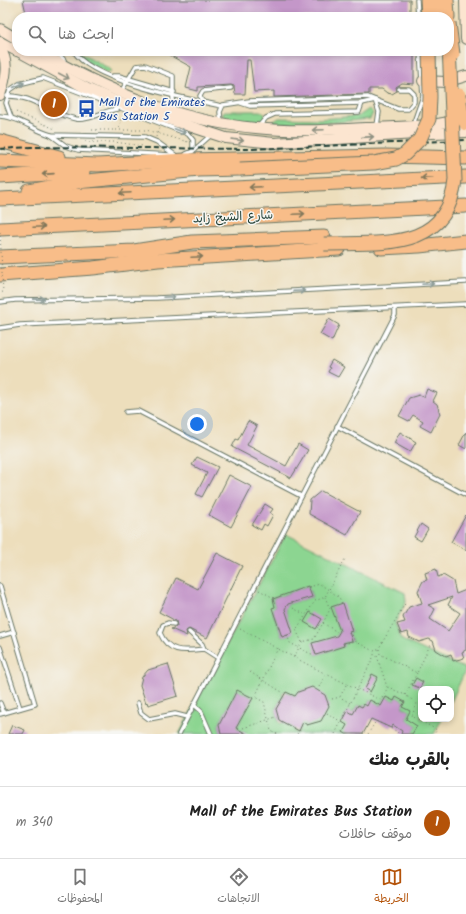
<!DOCTYPE html>
<html lang="ar">
<head>
<meta charset="utf-8">
<style>
  body { margin:0; font-family:Kalam,"Playpen Sans Arabic",sans-serif; background:#f6f6f6; color:#222; direction:rtl }
  .controls { position:absolute; right:12px; bottom:12px; display:grid; overflow:hidden; border-radius:8px; box-shadow:0 2px 6px #0003 }
  .controls button { width:36px; height:36px; display:grid; place-items:center; padding:0; border:0; border-bottom:1px solid #e0e0e0; background:#fff; color:#222; font:20px sans-serif }
  .you { position:absolute; left:197px; top:424px; width:14px; height:14px; margin:-10px; border:3px solid #fff; border-radius:50%; background:#1a73e8; box-shadow:0 0 0 6px #1a73e833 }
  .badge { display:grid; place-items:center; width:26px; height:26px; border-radius:50%; background:#b45309; color:#fff; font-size:13px; font-weight:700 }
  .pin { position:absolute; translate:-50% -50%; border:2px solid #fff; box-shadow:0 1px 4px #0006 }
  .list { margin:0; padding:0; list-style:none }
  h2 { display:flex; justify-content:space-between; align-items:center; height:52px; margin:0; padding:0 16px; font-size:17px }
  h2 small { font-size:13px; font-weight:400; color:#767676 }
  .list li { display:grid; grid-template-columns:26px 1fr auto; gap:12px; align-items:center; box-sizing:border-box; height:72px; padding:0 16px; border-top:1px solid #e0e0e0 }
  .list b { display:block; font-size:15px; white-space:nowrap }
  .list p { margin:0; font-size:13px; white-space:nowrap; color:#767676 }
  .list em { font-size:13px; font-style:normal; color:#767676 }
  .icon { flex:none; width:22px; height:22px; fill:none; stroke:currentColor; stroke-width:2; stroke-linecap:round; stroke-linejoin:round }
  .map { position:relative; flex:none; width:466px; height:734px; overflow:hidden; direction:ltr }
  .search { position:absolute; background:#fff; box-shadow:0 2px 6px #0003; left:12px; right:12px; top:12px; height:44px; display:flex; align-items:center; gap:10px; box-sizing:border-box; padding:0 14px; border-radius:16px; color:#767676; font-size:15px }
  .sheet { height:124px; background:#fff }
  nav { display:flex; justify-content:space-around; align-items:center; box-sizing:border-box; height:56px; border-top:1px solid #e0e0e0; background:#fff; font-size:11px; color:#767676 }
  nav a { display:grid; justify-items:center; gap:2px }
  nav .on { color:#b45309 }
  .map>svg:first-child { display:block }
  .green { fill:#8cd591; stroke:#568962; fill-rule:evenodd }
  .building { fill:#c497c9; fill-rule:evenodd }
  .lines { fill:none; stroke-linecap:round; stroke-linejoin:round }
  .lane-casing { stroke:#677564; stroke-width:5.5 }
  .secondary-casing { stroke:#677564; stroke-width:12 }
  .highway-casing { stroke:#677564; stroke-width:15 }
  .path { stroke:#677564; stroke-width:1; stroke-dasharray:1 3; stroke-linecap:butt }
  .lane { stroke:#fff; stroke-width:3.5 }
  .secondary { stroke:#fce5d0; stroke-width:10 }
  .highway { stroke:#f8bd89; stroke-width:13 }
  .rail { stroke:#1f3d34; stroke-width:2; stroke-dasharray:6 3; stroke-linecap:butt }
  .highway-bridge-casing { stroke:#677564; stroke-width:15; stroke-linecap:butt }
  .path-bridge { stroke:#677564; stroke-width:1; stroke-dasharray:1 3; stroke-linecap:butt }
  .highway-bridge { stroke:#f8bd89; stroke-width:13 }
  .oneway { stroke:#8e9182 }
  .oneway2 { stroke:#8f9e9a }
  .oneway3 { stroke:#81775a }
  .labels { text-anchor:middle; dominant-baseline:central; stroke-width:3; stroke-linejoin:round; paint-order:stroke }
  .transit-label { font-size:12px; fill:#164399; stroke:#f6f6f2; text-anchor:start }
  .street-label { font-size:12px; fill:#1f3d34; stroke:#f6f6f2 }
</style>
</head>
<body>
<div class="map">
<svg width="466" height="734" viewBox="0 0 466 734">
  <rect width="100%" height="100%" fill="#f6f6f2"/>
  <filter id="ink" filterUnits="userSpaceOnUse"><feTurbulence type="fractalNoise" baseFrequency=".025" numOctaves="2"/><feDisplacementMap in="SourceGraphic" scale="8" xChannelSelector="R" yChannelSelector="G"/><feConvolveMatrix kernelMatrix="1 2 1 2 8 2 1 2 1" color-interpolation-filters="sRGB"/></filter>
  <filter id="wash" filterUnits="userSpaceOnUse"><feTurbulence type="fractalNoise" baseFrequency=".012" numOctaves="4" result="noise"/><feDisplacementMap in="SourceGraphic" scale="16" xChannelSelector="R" yChannelSelector="G"/><feGaussianBlur stdDeviation="0.9" result="paint"/><feColorMatrix in="noise" values="0 0 0 0 0 0 0 0 0 0 0 0 0 0 0 0 0 1.4 0 .05"/><feComposite in="paint" operator="in"/></filter>
  <g filter="url(#wash)">
    <rect width="100%" height="100%" fill="#eddebc"/>
    <g class="green">
      <polygon points="80,52 110,69 111,71 107,73 84,61"/>
      <polygon points="369,109 373,113 370,119 317,124 271,123 279,118 320,119 359,116"/>
      <polygon points="225,111 260,111 264,113 266,118 260,122 223,117 223,112"/>
      <path d="M286,534L405,593L406,602L395,623L402,640L466,669L451,702V689H421V719H442L434,734H416L413,732L417,726L406,719L410,711L402,707L405,702L396,697L394,701L386,697L381,706L370,700L367,706L364,704L362,707L358,705L353,713L348,711L342,722L347,725L346,734H247L238,729L237,727L252,698L237,690L219,725L221,734H179ZM308,586L312,597L288,604L285,609L292,633L282,637L272,609L275,607L273,599ZM331,607L352,631L349,632L352,641L343,643L344,646L316,655L337,636L340,631ZM312,687L307,725L303,722L298,733L294,730V728L282,722L281,724L279,722L276,708L284,695L282,694L284,691L295,696L298,692Z"/>
    </g>
    <g id="blocks">
      <g class="building">
        <polygon points="23,0 410,0 410,17 33,17 26,13"/>
        <polygon points="162,51 414,51 414,84 402,83 396,87 397,91 392,94 387,93 382,89 369,89 369,94 274,97 274,91 254,92 250,60 247,60 245,94 235,94 234,86 231,85 198,87 198,91 186,88 191,67"/>
        <polygon points="329,319 339,325 332,341 320,334"/>
        <polygon points="332,360 344,367 338,377 328,372 330,368 328,367"/>
        <polygon points="427,389 437,393 433,401 437,404 440,414 431,432 420,426 423,421 413,415 409,421 399,416 409,398 419,395 424,397"/>
        <polygon points="248,421 257,426 247,445 286,466 298,444 308,450 291,478 232,447 236,439 238,440"/>
        <polygon points="400,432 416,442 410,452 394,443"/>
        <polygon points="466,432 466,449 459,445"/>
        <polygon points="197,457 218,467 202,497 196,494 207,473 192,465"/>
        <polygon points="229,475 252,487 231,527 209,515"/>
        <polygon points="321,491 360,512 347,535 309,514 310,500"/>
        <polygon points="265,504 273,509 270,513 273,515 267,526 264,524 261,530 252,525"/>
        <polygon points="466,515 466,550 451,542"/>
        <polygon points="421,524 428,529 421,541 414,537"/>
        <polygon points="217,553 242,566 207,638 189,629 186,631 187,636 171,629 177,626 176,621 159,612 176,578 198,589"/>
        <path d="M436,569L438,577L443,575L453,581L456,594L466,590V650L462,652L464,658L453,661L451,654L446,656L436,650L433,641L429,639L419,642L409,637L408,632L401,634L397,624L405,622L403,617L409,607L422,603L418,591L423,581L427,580L425,573ZM452,597L448,605L460,613L448,631L430,619L435,609L428,605Z"/>
        <polygon points="308,586 312,597 288,604 285,609 293,633 282,637 272,608 275,607 273,599"/>
        <polygon points="343,603 352,631 349,632 352,641 343,643 344,646 316,655 312,643 337,636 340,631 331,607"/>
        <polygon points="310,612 322,619 316,629 304,622"/>
        <polygon points="168,664 178,696 148,705 147,702 146,703 140,685 142,677 148,670"/>
        <polygon points="372,674 378,677 370,692 365,689"/>
        <polygon points="416,678 423,682 420,688 412,685"/>
        <polygon points="312,687 325,695 329,706 321,721 307,725 303,722 299,731 279,720 276,709 286,692 295,696 298,692"/>
        <polygon points="237,690 253,698 236,728 247,734 221,734 219,725"/>
        <polygon points="386,697 394,701 396,697 405,702 402,707 410,711 406,719 417,726 412,734 401,734 402,731 393,725 391,728 371,719 363,734 346,734 343,732 347,725 342,722 348,711 353,714 358,705 362,707 364,704 367,706 370,700 381,706"/>
        <polygon points="12,725 25,730 23,734 8,734"/>
      </g>
    </g>
  </g>
  <g filter="url(#ink)">
    <use href="#blocks" fill-opacity="0" stroke="#677564" stroke-width="1"/>
    <g class="lines">
      <defs>
        <g id="lane">
          <polyline points="417,0 418,17"/>
          <polyline points="56,51 64,60"/>
          <path d="M74,51C90,81 188,99 222,106"/>
          <polyline points="113,76 119,76 174,92"/>
          <polyline points="121,92 136,66 145,65 173,76 173,110"/>
          <path d="M7,96C33,95 52,115 76,119C90,121 104,110 118,109"/>
          <polyline points="202,102 200,96 203,91 231,88"/>
          <polyline points="241,103 250,106 362,103 375,100 379,112 377,126"/>
          <path d="M0,116C19,117 33,130 51,135L145,137L157,142L175,155"/>
          <polyline points="11,117 6,103 10,90 19,84 43,78 188,134 193,140 193,151"/>
          <polyline points="221,122 220,112 223,105 249,101 368,97 398,109 408,109 414,102 414,94 409,89 399,89"/>
          <polyline points="413,125 423,96 420,51"/>
          <polyline points="259,126 266,118 275,114 359,112 362,103"/>
          <polyline points="51,135 66,146 78,150 170,155"/>
          <polyline points="186,154 193,151 211,135"/>
          <polyline points="0,302 15,300 157,298 466,282"/>
          <polyline points="0,328 20,325 466,304"/>
          <polyline points="126,412 138,411 301,496"/>
          <polyline points="337,426 466,495"/>
          <polyline points="0,586 35,704 0,714"/>
          <path d="M174,624L168,623L163,625L160,633C169,654 184,651 204,649"/>
          <polyline points="189,632 202,644 204,649 218,658"/>
          <polyline points="0,636 14,632"/>
          <polyline points="0,647 20,708"/>
          <polyline points="0,703 4,713"/>
          <polyline points="138,703 141,713 149,719 175,714 187,717"/>
          <polyline points="194,705 201,711 211,734"/>
          <polyline points="179,734 395,315 395,308"/>
        </g>
        <g id="secondary">
          <polyline points="465,0 466,39"/>
          <polyline points="0,29 17,39"/>
          <polyline points="0,42 17,51"/>
          <path d="M0,49C10,62 5,80 0,95"/>
          <polyline points="18,51 86,88 128,106 226,138 274,143 431,133 466,132"/>
          <path d="M38,51C106,90 178,121 256,128C292,132 329,130 365,128C396,127 428,127 458,120"/>
          <polyline points="423,81 446,82 466,76"/>
        </g>
        <g id="highway">
          <polyline points="427,0 428,17"/>
          <polyline points="437,0 438,17"/>
          <polyline points="447,0 448,17"/>
          <polyline points="0,141 59,157"/>
          <polyline points="0,161 98,165 185,160 386,156 466,158"/>
          <polyline points="0,177 83,172"/>
          <polyline points="29,191 77,182 199,170 240,169"/>
          <polyline points="0,199 466,177"/>
          <polyline points="0,229 466,206"/>
          <polyline points="381,248 419,246 466,241"/>
          <polyline points="0,257 134,251 192,242 324,237"/>
          <polyline points="0,275 93,268 158,260 339,249"/>
        </g>
      </defs>
      <use href="#lane" class="lane-casing"/>
      <use href="#secondary" class="secondary-casing"/>
      <use href="#highway" class="highway-casing"/>
      <g class="path">
        <polyline points="16,112 55,129"/>
        <polyline points="116,115 116,119 121,120 119,130"/>
        <polyline points="92,130 146,130 188,142"/>
        <polyline points="156,137 159,128"/>
        <polyline points="86,141 86,142 114,142 143,146"/>
        <polyline points="309,587 320,584 339,597 342,604"/>
        <polyline points="259,590 274,598"/>
        <polyline points="293,608 304,614"/>
        <polyline points="323,623 330,609 325,597"/>
        <polyline points="240,629 326,674 381,700 388,687 405,695"/>
        <polyline points="351,631 354,640"/>
        <polyline points="287,635 290,643 311,654 316,653"/>
        <polyline points="302,642 296,630 315,601 325,597 345,559"/>
        <polyline points="344,644 355,641 373,651"/>
        <polyline points="379,649 380,654 417,673 430,645"/>
        <polyline points="377,656 387,687"/>
        <polyline points="294,657 302,642 314,639 323,623 337,632"/>
        <polyline points="250,672 282,692"/>
        <polyline points="417,673 405,695 417,703 412,716 437,730 434,734"/>
        <polyline points="346,685 340,697 350,703"/>
        <polyline points="319,687 326,674"/>
        <polyline points="332,699 340,697"/>
        <polyline points="327,713 340,721"/>
        <polyline points="243,728 276,717"/>
        <polyline points="277,734 271,731 264,702 255,697 278,648"/>
        <polyline points="297,734 300,730"/>
        <polyline points="335,734 374,656 374,651 379,648 406,602"/>
        <polyline points="368,734 376,721 398,732 397,734"/>
      </g>
      <use href="#lane" class="lane"/>
      <use href="#secondary" class="secondary"/>
      <use href="#highway" class="highway"/>
      <polyline class="rail" points="0,149 31,147 249,149 466,140"/>
      <defs>
        <g id="highway-bridge">
          <polyline points="449,23 453,54"/>
          <polyline points="459,95 462,115 466,124"/>
          <polyline points="240,169 374,163 396,159 405,154 420,139 429,119 430,97 429,51"/>
          <path d="M324,244C377,242 448,253 455,180L449,46"/>
        </g>
      </defs>
      <use href="#highway-bridge" class="highway-bridge-casing"/>
      <polyline class="path-bridge" points="0,232 3,292 0,293"/>
      <use href="#highway-bridge" class="highway-bridge"/>
    </g>
    <defs><path id="oneway-shaft" d="M-6 0H5M1.5-3L5.5 0L1.5 3" fill="none" stroke-width="1.6" stroke-linecap="round" stroke-linejoin="round"/></defs>
    <g class="oneway">
      <use href="#oneway-shaft" transform="translate(64 76) rotate(28)"/>
      <use href="#oneway-shaft" transform="translate(318 130) rotate(178)"/>
      <use href="#oneway-shaft" transform="translate(368 137) rotate(-4)"/>
      <use href="#oneway-shaft" transform="translate(238 140) rotate(8)"/>
    </g>
    <g class="oneway2">
      <use href="#oneway-shaft" transform="translate(19 85) rotate(-24)"/>
      <use href="#oneway-shaft" transform="translate(180 131) rotate(21)"/>
      <use href="#oneway-shaft" transform="translate(428 284) rotate(-3)"/>
      <use href="#oneway-shaft" transform="translate(299 291) rotate(-3)"/>
      <use href="#oneway-shaft" transform="translate(169 297) rotate(-3)"/>
      <use href="#oneway-shaft" transform="translate(39 299) rotate(-1)"/>
    </g>
    <g class="oneway3">
      <use href="#oneway-shaft" transform="translate(48 174) rotate(176)"/>
      <use href="#oneway-shaft" transform="translate(427 178) rotate(177)"/>
      <use href="#oneway-shaft" transform="translate(255 187) rotate(177)"/>
      <use href="#oneway-shaft" transform="translate(125 193) rotate(177)"/>
      <use href="#oneway-shaft" transform="translate(299 214) rotate(-3)"/>
      <use href="#oneway-shaft" transform="translate(169 220) rotate(-3)"/>
      <use href="#oneway-shaft" transform="translate(39 227) rotate(-3)"/>
      <use href="#oneway-shaft" transform="translate(197 257) rotate(-3)"/>
    </g>
  </g>
  <defs>
    <symbol id="bus-bare" viewBox="-9 -9 18 18"><path d="M-5-6H5V4H4V6H2V4H-2V6H-4V4H-5ZM-3.5-4V0h7V-4ZM-3.5 1.2v1.5H-2V1.2ZM2 1.2v1.5H3.5V1.2Z" fill="#1a4fb4" stroke="#f6f6f2" stroke-width="2.5" paint-order="stroke"/></symbol>
  </defs>
  <g fill-rule="evenodd">
    <use href="#bus-bare" x="74" y="96" width="25" height="25"/>
  </g>
  <g class="labels">
    <g class="transit-label">
      <text x="99" y="102">Mall of the Emirates<tspan x="99" dy="14">Bus Station 5</tspan></text>
    </g>
    <g class="street-label">
      <text transform="translate(233 217) rotate(-3)">شارع الشيخ زايد</text>
    </g>
  </g>
</svg>
<div class="controls">
<button><svg class="icon" aria-label="locate" viewBox="0 0 24 24"><circle cx="12" cy="12" r="6"/><path d="M12 2v4M12 18v4M2 12h4M18 12h4"/></svg></button>
</div>
<div class="you"></div>
<div class="pin badge" style="left:54px;top:104px">1</div>
<div class="search"><svg class="icon" aria-label="search" viewBox="0 0 24 24"><circle cx="10" cy="10" r="6"/><path d="M15 15l6 6"/></svg>ابحث هنا</div>
</div>
<section class="sheet">
<h2>بالقرب منك<small></small></h2>
<ul class="list">
<li><span class="badge">1</span><div><b>Mall of the Emirates Bus Station</b><p>موقف حافلات</p></div><em>340 m</em></li>
</ul>
</section>
<nav>
<a class="on"><svg class="icon" aria-label="map" viewBox="0 0 24 24"><path d="M3 6l6-2 6 2 6-2v14l-6 2-6-2-6 2zM9 4v14M15 6v14"/></svg>الخريطة</a>
<a><svg class="icon" aria-label="directions" viewBox="0 0 24 24"><path d="M12 3l9 9-9 9-9-9zM9 14v-3h6M13 9l2 2-2 2"/></svg>الاتجاهات</a>
<a><svg class="icon" aria-label="saved" viewBox="0 0 24 24"><path d="M7 4h10v16l-5-4-5 4z"/></svg>المحفوظات</a>
</nav>
</body>
</html>
